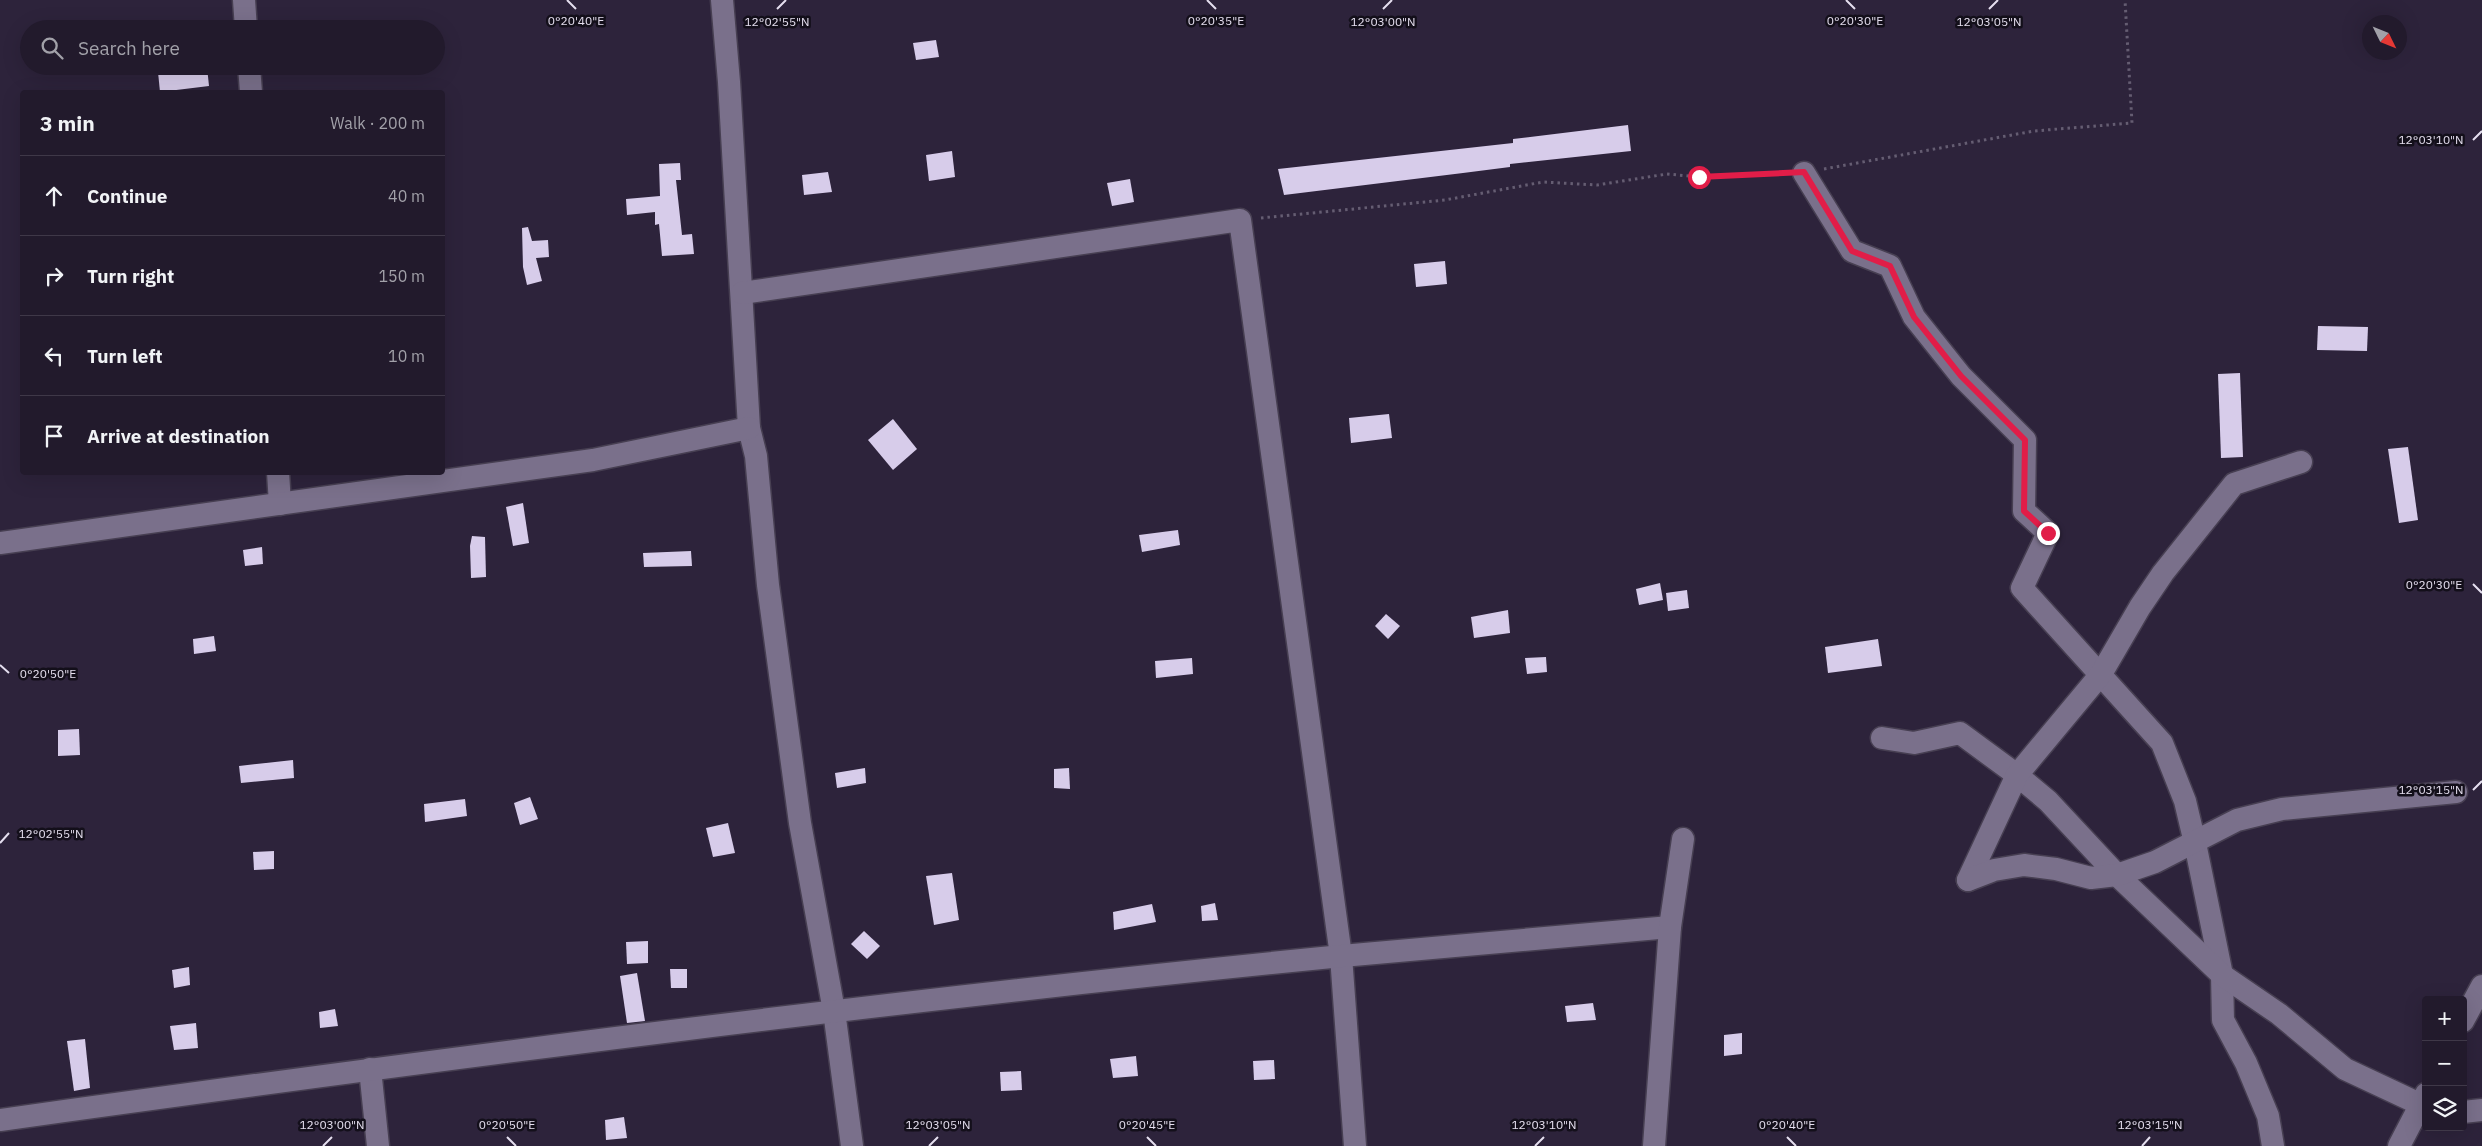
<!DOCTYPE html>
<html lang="en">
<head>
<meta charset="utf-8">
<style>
  body { margin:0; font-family:"IBM Plex Sans",sans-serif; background:#2a2334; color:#f1f3f6 }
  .controls { position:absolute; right:15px; bottom:15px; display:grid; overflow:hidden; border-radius:5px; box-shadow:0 5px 20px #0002 }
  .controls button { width:45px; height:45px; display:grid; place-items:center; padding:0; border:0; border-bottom:1px solid #3f3848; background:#221a2c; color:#f1f3f6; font:25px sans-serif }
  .compass { position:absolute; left:2362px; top:15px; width:45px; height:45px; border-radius:50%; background:#221a2c; box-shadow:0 5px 20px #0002; rotate:133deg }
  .stop { position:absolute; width:15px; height:15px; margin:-11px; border:4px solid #e11d48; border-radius:50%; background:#fff }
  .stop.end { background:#e11d48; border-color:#fff; box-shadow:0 1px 5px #0008 }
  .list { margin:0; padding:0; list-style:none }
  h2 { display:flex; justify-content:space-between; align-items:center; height:65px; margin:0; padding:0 20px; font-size:21px }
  h2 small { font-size:16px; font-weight:400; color:#a2a1a9 }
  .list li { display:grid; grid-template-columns:32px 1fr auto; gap:15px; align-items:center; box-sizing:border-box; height:80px; padding:0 20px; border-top:1px solid #3f3848 }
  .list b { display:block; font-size:19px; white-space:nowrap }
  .list em { font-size:16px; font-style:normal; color:#a2a1a9 }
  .icon { flex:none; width:28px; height:28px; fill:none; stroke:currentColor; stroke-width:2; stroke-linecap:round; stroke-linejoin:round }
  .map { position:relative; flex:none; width:2482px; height:1146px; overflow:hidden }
  .search { position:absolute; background:#221a2c; box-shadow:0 5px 20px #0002; left:20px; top:20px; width:425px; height:55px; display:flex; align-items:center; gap:12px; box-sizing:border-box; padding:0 18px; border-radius:28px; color:#a2a1a9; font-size:19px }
  .panel { position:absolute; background:#221a2c; box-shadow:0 5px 20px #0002; left:20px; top:90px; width:425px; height:385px; border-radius:5px }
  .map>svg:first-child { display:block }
  .building { fill:#d7ccea }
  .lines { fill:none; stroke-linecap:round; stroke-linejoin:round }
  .minor-casing { stroke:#473f52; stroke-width:25 }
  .path { stroke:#655d72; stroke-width:3; stroke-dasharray:2.5 4; stroke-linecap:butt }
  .minor { stroke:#7a708b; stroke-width:22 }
  .route { stroke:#e11d48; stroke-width:6 }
  .ticks { fill:none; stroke:#e5dfef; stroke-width:2 }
  .ticks-label { font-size:12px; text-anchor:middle; fill:#e5dfef; stroke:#130f1a; stroke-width:5; stroke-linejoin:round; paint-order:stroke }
</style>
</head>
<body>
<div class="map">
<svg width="2482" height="1146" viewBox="0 0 2482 1146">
  <rect width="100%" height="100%" fill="#2d233b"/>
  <g class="building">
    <polygon points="936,40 939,57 916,60 913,43"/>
    <polygon points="207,67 209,86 160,92 158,72"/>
    <polygon points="1628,125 1631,151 1510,164 1510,167 1463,173 1284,195 1278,169 1513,143 1513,139"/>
    <polygon points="952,151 955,177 929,181 926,155"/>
    <polygon points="680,163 681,180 676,180 682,235 692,234 694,254 662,256 659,224 655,225 655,212 627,215 626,199 660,196 659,164"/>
    <polygon points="828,172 832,192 804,195 802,175"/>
    <polygon points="1130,179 1134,202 1112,206 1107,183"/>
    <polygon points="528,227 532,241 548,240 549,257 536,258 542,281 527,285 523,267 522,228"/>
    <polygon points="1445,261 1447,284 1416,287 1414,264"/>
    <polygon points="2318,326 2368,327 2367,351 2317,350"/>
    <polygon points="2240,373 2243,457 2221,458 2218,374"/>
    <polygon points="1389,414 1392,438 1351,443 1349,418"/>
    <polygon points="893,419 917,449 893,470 868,440"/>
    <polygon points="2408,447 2418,520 2399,523 2388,449"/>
    <polygon points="523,503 529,543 513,546 506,507"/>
    <polygon points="1178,530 1180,545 1142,552 1139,535"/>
    <polygon points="472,536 485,537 486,577 471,578 470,546"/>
    <polygon points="262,547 263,564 245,566 243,550"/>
    <polygon points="691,551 692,566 644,567 643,553"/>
    <polygon points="1660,583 1663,600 1639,605 1636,589"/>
    <polygon points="1687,590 1689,608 1668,611 1666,593"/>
    <polygon points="1508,610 1510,633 1474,638 1471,617"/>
    <polygon points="1386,614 1400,626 1388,639 1375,626"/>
    <polygon points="214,636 216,651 194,654 193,639"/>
    <polygon points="1878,639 1882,666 1828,673 1825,647"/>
    <polygon points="1546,657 1547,672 1527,674 1525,658"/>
    <polygon points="1192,658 1193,674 1156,678 1155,661"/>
    <polygon points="79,729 80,755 58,756 58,730"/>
    <polygon points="293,760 294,778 241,783 239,766"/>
    <polygon points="865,768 866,783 837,788 835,773"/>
    <polygon points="1069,768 1070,789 1054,788 1054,769"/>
    <polygon points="530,797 538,819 520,825 514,803"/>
    <polygon points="465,799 467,816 425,822 424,804"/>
    <polygon points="728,823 735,853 713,857 706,828"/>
    <polygon points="274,851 274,869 254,870 253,852"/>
    <polygon points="952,873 959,920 934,925 926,876"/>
    <polygon points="1215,903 1218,920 1202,921 1201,906"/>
    <polygon points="1152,904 1156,922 1114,930 1113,912"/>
    <polygon points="864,931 880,946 867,959 851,944"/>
    <polygon points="648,941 648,963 627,964 626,942"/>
    <polygon points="189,967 190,985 174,988 172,970"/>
    <polygon points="670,969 687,969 687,988 671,988"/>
    <polygon points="637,973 645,1021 627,1023 620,976"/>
    <polygon points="1593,1003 1596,1020 1567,1022 1565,1006"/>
    <polygon points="335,1009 338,1026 320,1028 319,1012"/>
    <polygon points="196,1023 198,1048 174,1050 170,1026"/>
    <polygon points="1742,1033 1742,1054 1724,1056 1724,1035"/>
    <polygon points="85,1039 90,1088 74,1091 67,1041"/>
    <polygon points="1136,1056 1138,1076 1113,1078 1110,1059"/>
    <polygon points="1274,1060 1275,1079 1254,1080 1253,1061"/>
    <polygon points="1021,1071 1022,1090 1001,1091 1000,1072"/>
    <polygon points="624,1117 627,1138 606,1140 605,1120"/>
  </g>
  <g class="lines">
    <defs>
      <g id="minor">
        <polyline points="244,0 246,29"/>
        <polyline points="722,0 729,82 749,428 756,456 768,585 800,823 834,1011 852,1146"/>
        <polyline points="249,66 251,92"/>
        <polyline points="1804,173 1852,251 1890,266 1914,317 1961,376 2025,440 2024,511 2048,533 2022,588 2162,743 2185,801 2195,843 2222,975 2223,1020 2246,1063 2268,1116 2273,1146"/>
        <polyline points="742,293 1240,220 1341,956 1355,1146"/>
        <polyline points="278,472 280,504"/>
        <polyline points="0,543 593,460 749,428"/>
        <polyline points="1882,738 1914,743 1960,733 2017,775 2048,801 2117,875 2222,975 2279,1014 2345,1069 2426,1107"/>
        <polyline points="1968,880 2017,775 2101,674 2140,607 2163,573 2234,484 2301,462"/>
        <polyline points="1968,880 1994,870 2024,865 2056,869 2091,878 2117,875 2155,862 2237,820 2282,809 2456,792"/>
        <polyline points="2463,1021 2482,986"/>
        <polyline points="370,1069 378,1146"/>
        <polyline points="2463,1112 2482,1110"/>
        <path d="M0,1120C446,1058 893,1000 1342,956C1451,946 1560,937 1670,927"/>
        <polyline points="1654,1146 1670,927 1683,839"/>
        <polyline points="2399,1146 2426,1094"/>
      </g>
    </defs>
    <use href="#minor" class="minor-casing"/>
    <g class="path">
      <polyline points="1824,169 2034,131 2132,123 2125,0"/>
      <polyline points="1261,218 1445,200 1543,182 1597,185 1667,174 1699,177 1785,173"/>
    </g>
    <use href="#minor" class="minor"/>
  </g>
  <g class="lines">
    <polyline class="route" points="1699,177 1804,172 1852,251 1890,266 1914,317 1961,376 2025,440 2024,511 2048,533"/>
  </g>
  <path class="ticks" d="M567,0L576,9M1207,0L1216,9M1846,0L1855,9M777,9L786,0M1383,9L1392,0M1989,9L1998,0M2473,140L2482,131M2473,584L2482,593M0,665L9,673M2473,790L2482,781M0,843L9,833M507,1137L516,1146M1147,1137L1156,1146M1787,1137L1796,1146M323,1146L332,1137M929,1146L938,1137M1535,1146L1544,1137M2142,1146L2150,1137"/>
  <g class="ticks-label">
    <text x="1855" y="25">0°20'30"E</text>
    <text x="576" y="25">0°20'40"E</text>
    <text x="1216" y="25">0°20'35"E</text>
    <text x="777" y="26">12°02'55"N</text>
    <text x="1383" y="26">12°03'00"N</text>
    <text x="1989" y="26">12°03'05"N</text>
    <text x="2431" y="144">12°03'10"N</text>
    <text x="2434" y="589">0°20'30"E</text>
    <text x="48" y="678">0°20'50"E</text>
    <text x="2431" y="794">12°03'15"N</text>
    <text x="51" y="838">12°02'55"N</text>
    <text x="332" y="1129">12°03'00"N</text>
    <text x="938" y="1129">12°03'05"N</text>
    <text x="1544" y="1129">12°03'10"N</text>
    <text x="2150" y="1129">12°03'15"N</text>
    <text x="507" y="1129">0°20'50"E</text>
    <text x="1147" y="1129">0°20'45"E</text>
    <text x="1787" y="1129">0°20'40"E</text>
  </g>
</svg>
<div class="controls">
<button>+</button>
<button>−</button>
<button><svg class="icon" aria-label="layers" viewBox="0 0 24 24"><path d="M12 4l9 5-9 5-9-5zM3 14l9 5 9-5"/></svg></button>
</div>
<svg class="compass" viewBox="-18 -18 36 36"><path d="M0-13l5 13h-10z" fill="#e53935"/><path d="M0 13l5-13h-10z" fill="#a2a1a9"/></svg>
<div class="stop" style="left:1699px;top:177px"></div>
<div class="stop end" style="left:2048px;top:533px"></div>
<div class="search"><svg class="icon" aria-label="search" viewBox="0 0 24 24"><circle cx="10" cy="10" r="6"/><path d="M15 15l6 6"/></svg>Search here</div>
<section class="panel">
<h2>3 min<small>Walk · 200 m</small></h2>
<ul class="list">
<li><svg class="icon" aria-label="ahead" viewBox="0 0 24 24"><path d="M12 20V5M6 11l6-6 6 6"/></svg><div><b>Continue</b></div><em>40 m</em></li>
<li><svg class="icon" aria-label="right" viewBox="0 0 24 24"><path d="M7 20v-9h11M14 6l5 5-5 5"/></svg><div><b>Turn right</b></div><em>150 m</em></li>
<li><svg class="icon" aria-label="left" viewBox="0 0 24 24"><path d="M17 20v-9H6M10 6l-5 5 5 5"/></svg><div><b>Turn left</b></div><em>10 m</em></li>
<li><svg class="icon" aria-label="arrive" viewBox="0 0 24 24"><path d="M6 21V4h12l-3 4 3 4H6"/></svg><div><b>Arrive at destination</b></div></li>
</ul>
</section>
</div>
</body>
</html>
